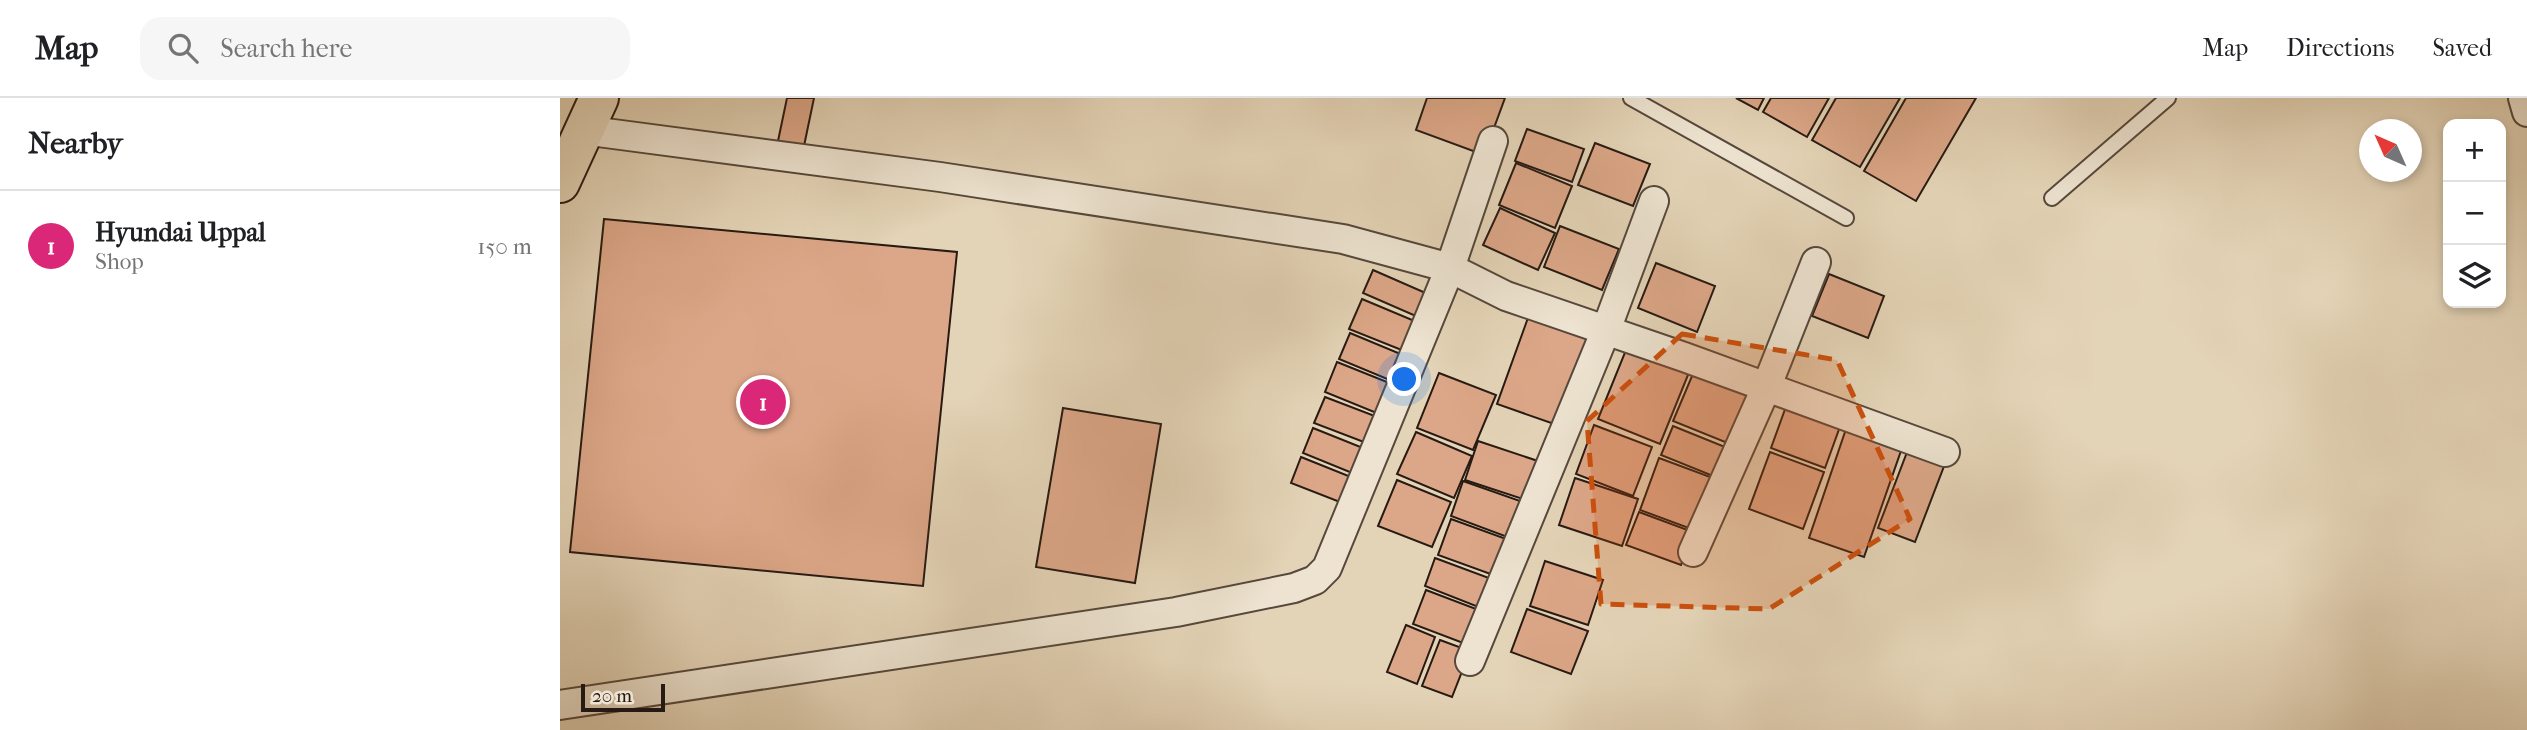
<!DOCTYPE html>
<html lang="en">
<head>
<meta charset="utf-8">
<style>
  body { margin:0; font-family:"IM FELL French Canon",serif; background:#f6f6f6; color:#202124 }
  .controls { position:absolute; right:21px; top:21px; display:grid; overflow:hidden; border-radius:14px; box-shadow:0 4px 10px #0003 }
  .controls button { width:63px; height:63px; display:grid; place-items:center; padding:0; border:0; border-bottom:2px solid #e0e0e0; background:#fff; color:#202124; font:35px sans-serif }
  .compass { position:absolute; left:1799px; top:21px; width:63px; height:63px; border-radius:50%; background:#fff; box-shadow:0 4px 10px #0003; rotate:315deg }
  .scale { position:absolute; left:21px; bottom:18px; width:84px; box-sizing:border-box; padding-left:7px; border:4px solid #271a13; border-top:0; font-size:19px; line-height:24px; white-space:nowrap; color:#271a13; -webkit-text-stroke:5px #ede3d0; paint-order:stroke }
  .you { position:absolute; left:845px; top:282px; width:24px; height:24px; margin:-18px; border:5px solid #fff; border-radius:50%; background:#1a73e8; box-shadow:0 0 0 10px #1a73e833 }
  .badge { display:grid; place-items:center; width:46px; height:46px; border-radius:50%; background:#db2777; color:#fff; font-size:23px; font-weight:700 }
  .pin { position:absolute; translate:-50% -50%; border:4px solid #fff; box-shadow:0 2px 7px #0006 }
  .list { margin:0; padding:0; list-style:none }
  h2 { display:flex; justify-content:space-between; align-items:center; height:91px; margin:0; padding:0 28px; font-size:30px }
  h2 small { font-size:23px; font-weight:400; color:#757577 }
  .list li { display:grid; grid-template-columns:46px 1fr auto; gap:21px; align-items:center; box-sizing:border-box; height:112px; padding:0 28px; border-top:2px solid #e0e0e0 }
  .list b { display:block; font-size:26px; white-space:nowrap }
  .list p { margin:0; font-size:23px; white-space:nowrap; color:#757577 }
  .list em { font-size:23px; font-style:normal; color:#757577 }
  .icon { flex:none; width:38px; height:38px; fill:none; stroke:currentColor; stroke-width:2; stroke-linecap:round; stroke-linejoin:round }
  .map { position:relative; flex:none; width:1967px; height:632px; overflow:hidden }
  header { display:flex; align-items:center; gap:42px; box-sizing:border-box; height:98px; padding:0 35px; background:#fff; border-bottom:2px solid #e0e0e0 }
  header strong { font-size:33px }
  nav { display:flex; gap:38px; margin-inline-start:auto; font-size:24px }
  .search { width:490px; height:63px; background:#f6f6f6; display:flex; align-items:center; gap:18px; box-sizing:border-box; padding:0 24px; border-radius:21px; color:#757577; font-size:26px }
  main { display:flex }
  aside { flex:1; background:#fff }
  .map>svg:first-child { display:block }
  .building { fill:#dca788; stroke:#271a13; stroke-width:2 }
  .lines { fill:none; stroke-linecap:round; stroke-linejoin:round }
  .lane-casing { stroke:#56483c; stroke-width:18 }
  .street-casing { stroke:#56483c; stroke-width:32 }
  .highway-casing { stroke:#271a13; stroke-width:42 }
  .lane { stroke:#ede3d0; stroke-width:14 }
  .street { stroke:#ede3d0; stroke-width:28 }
  .highway { stroke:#e4d4b7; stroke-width:38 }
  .marked { fill:#cb500d; fill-opacity:0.2; stroke:#cb500d; stroke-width:5; stroke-dasharray:14 9; stroke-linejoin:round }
</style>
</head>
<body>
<header>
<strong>Map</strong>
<div class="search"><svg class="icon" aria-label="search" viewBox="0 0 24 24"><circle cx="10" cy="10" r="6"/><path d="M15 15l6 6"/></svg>Search here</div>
<nav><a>Map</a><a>Directions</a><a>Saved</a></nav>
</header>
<main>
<aside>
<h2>Nearby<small></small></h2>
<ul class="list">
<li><span class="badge">1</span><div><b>Hyundai Uppal</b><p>Shop</p></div><em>150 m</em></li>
</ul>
</aside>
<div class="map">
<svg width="1967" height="632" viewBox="0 0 1967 632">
  <rect width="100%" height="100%" fill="#e4d4b7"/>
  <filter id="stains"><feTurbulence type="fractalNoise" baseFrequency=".00286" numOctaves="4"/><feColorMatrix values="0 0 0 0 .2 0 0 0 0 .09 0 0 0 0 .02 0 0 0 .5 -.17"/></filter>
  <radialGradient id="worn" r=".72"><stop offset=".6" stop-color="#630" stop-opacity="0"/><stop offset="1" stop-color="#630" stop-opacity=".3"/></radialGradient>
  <g class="building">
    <polygon points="227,0 254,0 244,48 218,43"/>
    <polygon points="867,0 945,0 924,57 856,32"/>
    <polygon points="1176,0 1204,0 1198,12"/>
    <polygon points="1211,0 1269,0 1247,39 1203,14"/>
    <polygon points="1276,0 1340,0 1300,69 1252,42"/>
    <polygon points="1346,0 1416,0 1356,103 1304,73"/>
    <polygon points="967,31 1024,51 1012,84 955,63"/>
    <polygon points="1035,45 1090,66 1073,108 1018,87"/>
    <polygon points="956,65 1012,88 995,130 939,107"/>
    <polygon points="940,110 995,135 978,172 923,147"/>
    <polygon points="44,121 397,154 363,488 10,454"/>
    <polygon points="1000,128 1059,151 1042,192 984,169"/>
    <polygon points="1096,165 1155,188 1137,234 1078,210"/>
    <polygon points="813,172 868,196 858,219 803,195"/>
    <polygon points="1269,176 1324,198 1308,240 1252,218"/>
    <polygon points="802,201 857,224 844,253 789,231"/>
    <polygon points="969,217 1028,238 997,327 937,306"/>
    <polygon points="790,235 843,257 832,283 779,261"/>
    <polygon points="1068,247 1130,272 1100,346 1038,321"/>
    <polygon points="777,264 832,286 819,316 765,294"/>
    <polygon points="1135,271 1192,293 1170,346 1113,323"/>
    <polygon points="879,275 936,297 913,352 857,330"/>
    <polygon points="765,299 820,320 809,346 754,325"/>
    <polygon points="1228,303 1282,323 1265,370 1211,350"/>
    <polygon points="503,310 601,326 575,485 476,469"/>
    <polygon points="1034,327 1092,349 1073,398 1016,376"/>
    <polygon points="1113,328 1170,351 1158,380 1101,357"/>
    <polygon points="1287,328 1343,347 1304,459 1249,440"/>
    <polygon points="753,330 808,352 797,377 743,355"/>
    <polygon points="856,334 912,358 894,400 837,376"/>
    <polygon points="918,343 978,363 966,402 905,382"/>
    <polygon points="1349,349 1386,363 1355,444 1318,430"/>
    <polygon points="1210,354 1264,374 1243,431 1189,411"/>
    <polygon points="741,359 796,381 785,406 731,385"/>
    <polygon points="1099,360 1153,380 1134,432 1080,412"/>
    <polygon points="1015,380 1078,401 1062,448 999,427"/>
    <polygon points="837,382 891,404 872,449 818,428"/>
    <polygon points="903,383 963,404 950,440 891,418"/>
    <polygon points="1079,414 1133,434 1121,467 1066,447"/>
    <polygon points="891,421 949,442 936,478 878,457"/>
    <polygon points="875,460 937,483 926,512 865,488"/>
    <polygon points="985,463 1043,482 1028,527 970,508"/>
    <polygon points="866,492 924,514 911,548 853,526"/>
    <polygon points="967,511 1028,533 1011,576 951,554"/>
    <polygon points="846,527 875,539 857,586 827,574"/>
    <polygon points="880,542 910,553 892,599 862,588"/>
  </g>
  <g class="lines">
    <defs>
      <g id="lane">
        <polyline points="1071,0 1286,120"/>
        <polyline points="1492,100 1608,0"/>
      </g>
      <g id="street">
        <polyline points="1963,0 1967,14"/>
        <polyline points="23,32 380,79 783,141 890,170 946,198 1124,259 1385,354"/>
        <polyline points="1133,454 1206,290 1256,164"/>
        <polyline points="910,563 1046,232 1094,103"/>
        <polyline points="0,607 616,514 734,490 755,482 767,470 890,170 933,43"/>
      </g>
      <polyline id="highway" points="0,85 39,0"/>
    </defs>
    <use href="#lane" class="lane-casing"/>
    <use href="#street" class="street-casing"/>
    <use href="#highway" class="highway-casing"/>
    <use href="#lane" class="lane"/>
    <use href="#street" class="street"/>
    <use href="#highway" class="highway"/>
  </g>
  <path class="marked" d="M1122,236L1277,262L1350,421L1209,511L1041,506L1027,323Z"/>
  <rect width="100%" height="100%" filter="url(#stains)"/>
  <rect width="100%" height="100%" fill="url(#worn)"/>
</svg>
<div class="controls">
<button>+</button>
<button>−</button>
<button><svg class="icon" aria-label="layers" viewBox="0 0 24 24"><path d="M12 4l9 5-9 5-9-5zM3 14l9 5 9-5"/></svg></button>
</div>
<svg class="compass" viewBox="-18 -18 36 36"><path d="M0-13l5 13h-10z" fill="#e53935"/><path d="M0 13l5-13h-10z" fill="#757577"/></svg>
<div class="scale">20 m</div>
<div class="you"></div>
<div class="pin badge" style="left:203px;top:304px">1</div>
</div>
</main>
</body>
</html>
